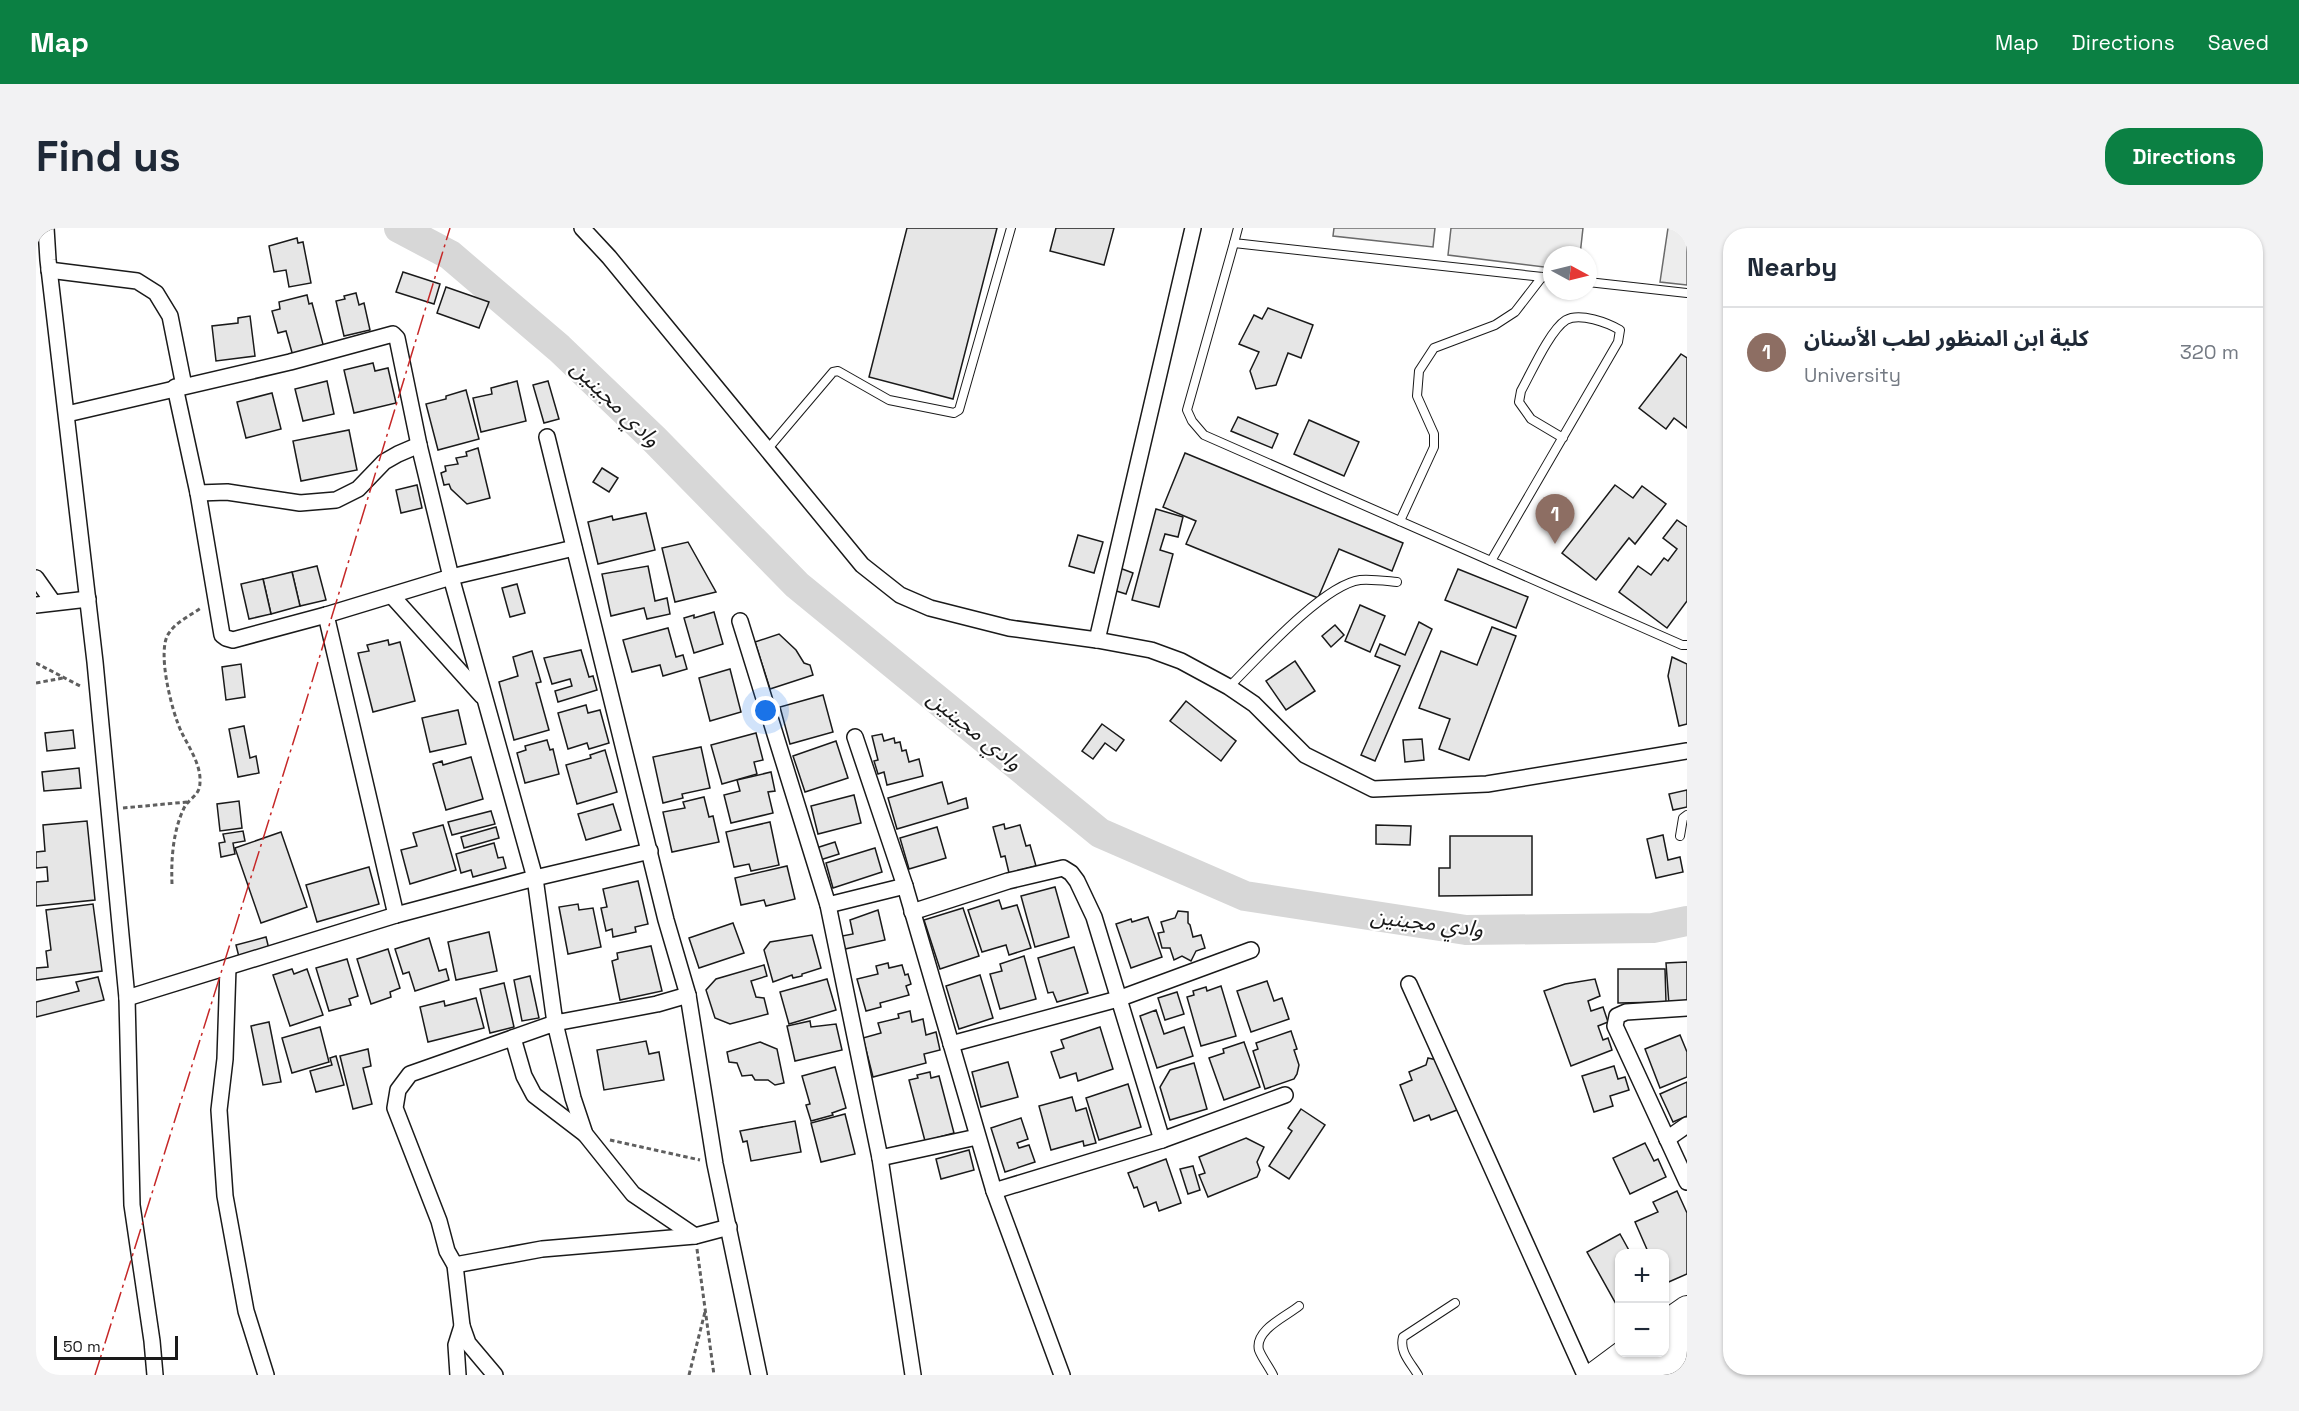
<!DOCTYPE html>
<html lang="en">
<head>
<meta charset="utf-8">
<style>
  body { margin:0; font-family:"Space Grotesk","Noto Sans Arabic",sans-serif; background:#f2f2f3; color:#1f2937 }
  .controls { position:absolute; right:18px; bottom:18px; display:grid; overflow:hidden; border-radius:12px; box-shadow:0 2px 4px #0004 }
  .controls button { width:54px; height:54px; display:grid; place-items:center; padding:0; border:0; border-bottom:2px solid #e0e1e3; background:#fff; color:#1f2937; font:30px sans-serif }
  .compass { position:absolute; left:1507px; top:18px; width:54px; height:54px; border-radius:50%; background:#fff; box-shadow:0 2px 4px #0004; rotate:97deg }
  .scale { position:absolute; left:18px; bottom:15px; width:124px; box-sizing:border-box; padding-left:6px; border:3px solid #1a1a1a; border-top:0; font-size:16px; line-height:21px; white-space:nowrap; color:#1a1a1a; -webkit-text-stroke:4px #fff; paint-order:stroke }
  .you { position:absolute; left:730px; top:483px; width:21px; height:21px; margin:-15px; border:4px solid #fff; border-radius:50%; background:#1a73e8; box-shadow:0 0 0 9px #1a73e833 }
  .badge { display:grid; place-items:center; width:39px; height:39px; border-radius:50%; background:#0b8043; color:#fff; font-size:20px; font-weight:700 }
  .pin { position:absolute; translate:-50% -50px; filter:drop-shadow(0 2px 3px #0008) }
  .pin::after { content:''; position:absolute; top:32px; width:21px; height:18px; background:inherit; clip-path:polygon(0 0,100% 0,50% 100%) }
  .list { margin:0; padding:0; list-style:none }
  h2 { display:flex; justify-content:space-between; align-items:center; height:78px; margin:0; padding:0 24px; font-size:26px }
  h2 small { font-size:20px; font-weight:400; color:#747a83 }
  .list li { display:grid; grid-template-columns:39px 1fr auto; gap:18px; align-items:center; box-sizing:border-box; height:90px; padding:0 24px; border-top:2px solid #e0e1e3 }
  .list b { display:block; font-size:22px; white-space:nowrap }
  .list p { margin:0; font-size:20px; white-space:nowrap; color:#747a83 }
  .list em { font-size:20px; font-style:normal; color:#747a83 }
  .map { position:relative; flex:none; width:1651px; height:1147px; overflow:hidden; border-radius:24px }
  header { display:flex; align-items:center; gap:36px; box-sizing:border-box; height:84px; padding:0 30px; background:#0b8043; color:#fff }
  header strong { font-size:28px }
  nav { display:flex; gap:33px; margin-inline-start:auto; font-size:21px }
  .intro { display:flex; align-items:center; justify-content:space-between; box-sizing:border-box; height:144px; padding:0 36px }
  h1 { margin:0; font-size:42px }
  .button { padding:15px 27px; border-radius:24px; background:#0b8043; color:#fff; font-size:21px; font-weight:700 }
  main { display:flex; gap:36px; padding:0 36px }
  aside { flex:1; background:#fff; border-radius:24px; box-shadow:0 2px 4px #0004 }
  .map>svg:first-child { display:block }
  .green { fill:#ededed; stroke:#6a6a6a; stroke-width:1.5 }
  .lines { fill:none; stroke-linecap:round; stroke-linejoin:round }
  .river { stroke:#d7d7d7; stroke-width:30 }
  .building { fill:#e6e6e6; stroke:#1a1a1a; stroke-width:1.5 }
  .service-casing { stroke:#1a1a1a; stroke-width:10 }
  .minor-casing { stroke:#1a1a1a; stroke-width:18 }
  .trunk-casing { stroke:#1a1a1a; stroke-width:28 }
  .path { stroke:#5f5f5f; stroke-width:3; stroke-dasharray:4.5 3; stroke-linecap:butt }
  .service { stroke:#fff; stroke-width:8 }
  .minor { stroke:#fff; stroke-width:15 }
  .trunk { stroke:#fff; stroke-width:26 }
  .power { stroke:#c62828; stroke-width:1.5; stroke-dasharray:21 4.5 3 4.5; stroke-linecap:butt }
  .labels { text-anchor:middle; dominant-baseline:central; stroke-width:4.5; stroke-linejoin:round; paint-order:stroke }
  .water-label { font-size:22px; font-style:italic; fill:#1a1a1a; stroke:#fff }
</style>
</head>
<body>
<header>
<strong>Map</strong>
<nav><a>Map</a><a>Directions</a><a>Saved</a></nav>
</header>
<div class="intro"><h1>Find us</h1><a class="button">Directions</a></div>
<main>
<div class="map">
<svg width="1651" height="1147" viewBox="0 0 1651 1147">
  <rect width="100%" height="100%" fill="#fff"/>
  <g class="green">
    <polygon points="1298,0 1399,0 1397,19 1297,8"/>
    <polygon points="1415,0 1547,0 1544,27 1516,27 1516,40 1412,27"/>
    <polygon points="1632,0 1651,0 1651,57 1624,54"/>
  </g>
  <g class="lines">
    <polyline class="river" points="363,0 414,27 523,120 617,210 761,357 1064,605 1209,668 1430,702 1617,700 1651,693"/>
  </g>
  <g class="building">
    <polygon points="871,0 961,0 917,171 833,149"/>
    <polygon points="1020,0 1078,0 1068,37 1014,23"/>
    <polygon points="261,10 262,15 267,14 275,55 253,59 250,42 238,44 233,18"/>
    <polygon points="367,44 404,56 398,76 360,64"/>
    <polygon points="410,59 453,74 443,100 401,85"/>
    <polygon points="320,65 323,77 328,75 334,102 308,108 300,73 309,71 308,68"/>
    <polygon points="271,67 273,76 276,75 288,120 257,128 250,103 242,105 236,83 244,81 243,74"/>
    <polygon points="1232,80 1277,97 1265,130 1252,125 1240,157 1220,161 1214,143 1223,124 1203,116 1218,87 1226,91"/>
    <polygon points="214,88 219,128 180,133 176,98 202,95 202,90"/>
    <polygon points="1645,126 1651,130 1651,200 1638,190 1630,201 1603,180"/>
    <polygon points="337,135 339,143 352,140 360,175 318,185 308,142"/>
    <polygon points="291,153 298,186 267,193 259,161"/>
    <polygon points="481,153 490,193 445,204 437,170 456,166 455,160"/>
    <polygon points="512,153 523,191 508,195 497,157"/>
    <polygon points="430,162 443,211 402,222 390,176 410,171 410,168"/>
    <polygon points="236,165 245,201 210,210 201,174"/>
    <polygon points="1202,189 1242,206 1236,220 1195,203"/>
    <polygon points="1273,192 1323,214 1308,248 1258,226"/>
    <polygon points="313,202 321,242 265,253 257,213"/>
    <polygon points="442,220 454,270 431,276 415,261 413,256 408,257 405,245 410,243 409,238 422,236 420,230 431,228 430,224"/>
    <polygon points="1149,225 1367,315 1356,343 1303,321 1282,370 1150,316 1160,293 1127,279"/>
    <polygon points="566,240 582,250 573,264 557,254"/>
    <polygon points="381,257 386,280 365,285 360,262"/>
    <polygon points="1579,257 1597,270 1606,258 1630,276 1599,316 1593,310 1560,352 1526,325"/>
    <polygon points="1120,281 1147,289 1142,309 1129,306 1124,322 1137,326 1123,379 1096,372"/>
    <polygon points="610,285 619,322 562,336 552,294 576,288 577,292"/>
    <polygon points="1641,292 1651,299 1651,373 1631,400 1583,364 1602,338 1615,347 1628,330 1632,333 1641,321 1627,310"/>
    <polygon points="1042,307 1067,314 1058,345 1033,338"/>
    <polygon points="652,314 680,364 639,374 626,320"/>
    <polygon points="281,338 290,372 264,378 256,344"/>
    <polygon points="612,338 619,373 631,370 634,386 611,391 608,380 575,388 566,346"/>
    <polygon points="1081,339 1097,345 1090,366 1074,361"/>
    <polygon points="1422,341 1492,369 1480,400 1409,372"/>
    <polygon points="256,344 264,378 235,386 227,351"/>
    <polygon points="227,351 235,386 213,391 205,356"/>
    <polygon points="481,356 489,385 474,389 466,360"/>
    <polygon points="1324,377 1349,388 1334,424 1309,413"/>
    <polygon points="678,384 687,416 658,425 648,390 658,387 658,390"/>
    <polygon points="1383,394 1396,401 1339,533 1325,527 1364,438 1339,428 1344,416 1369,427"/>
    <polygon points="1299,397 1308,407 1295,419 1286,408"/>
    <polygon points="1456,399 1480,408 1433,532 1403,521 1414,491 1383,480 1405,423 1441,437"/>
    <polygon points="632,400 640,429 647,427 651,441 627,448 624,437 596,444 587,412"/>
    <polygon points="743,406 760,422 768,435 774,437 777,447 734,461 719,414"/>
    <polygon points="352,412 353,417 364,414 379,473 337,484 322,425 333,423 331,417"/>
    <polygon points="545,422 553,449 557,448 561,462 522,474 519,463 536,458 534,451 516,456 508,430"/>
    <polygon points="496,423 505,454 500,455 513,502 478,512 463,454 482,448 477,429"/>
    <polygon points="1636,429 1651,436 1651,496 1643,498 1632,448"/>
    <polygon points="1259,433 1279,463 1250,482 1230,453"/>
    <polygon points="205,436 209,469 190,472 186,439"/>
    <polygon points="694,441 705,484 674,493 663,450"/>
    <polygon points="787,467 797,504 754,516 744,479"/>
    <polygon points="1150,473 1200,513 1185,533 1134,493"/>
    <polygon points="550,477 552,485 564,482 573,515 553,521 551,515 532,521 522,485"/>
    <polygon points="422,482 430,516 394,524 386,490"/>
    <polygon points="1066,496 1088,512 1080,523 1069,515 1057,531 1046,523"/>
    <polygon points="208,498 214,530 220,528 223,545 202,549 193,501"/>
    <polygon points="37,502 39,520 11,523 9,505"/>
    <polygon points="720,505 727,532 718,534 721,546 686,556 675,517"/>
    <polygon points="846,506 848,513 858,510 859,515 864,514 866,523 870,522 873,534 883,531 887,548 851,557 848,544 842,546 838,533 842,532 836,508"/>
    <polygon points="1386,511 1388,532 1369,534 1367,512"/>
    <polygon points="511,512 514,522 517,521 523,546 489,555 481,525 490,522 489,518"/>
    <polygon points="800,513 812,550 769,564 757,528"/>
    <polygon points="665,519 674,560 646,566 647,570 627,575 617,529"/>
    <polygon points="569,522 581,564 541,576 530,537 555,530 554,527"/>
    <polygon points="435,529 447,571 410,582 397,536 406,533 407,537"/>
    <polygon points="43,540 45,560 8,563 6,544"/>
    <polygon points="735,544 739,563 732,564 737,585 695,595 688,567 704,563 701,552"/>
    <polygon points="906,554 912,576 930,570 932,580 861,601 852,570"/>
    <polygon points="1651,562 1651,579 1637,582 1633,566"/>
    <polygon points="818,567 825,595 782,606 775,578"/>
    <polygon points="668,569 673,589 677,588 683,614 636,624 627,584 649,580 647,574"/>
    <polygon points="203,573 206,600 184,603 181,576"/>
    <polygon points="577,576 585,602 550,612 542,586"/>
    <polygon points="455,583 459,596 416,607 412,594"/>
    <polygon points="51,593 59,672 0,678 0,654 12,653 11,639 0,640 0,624 9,623 7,597"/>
    <polygon points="734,594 743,637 715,643 713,636 698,639 690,604"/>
    <polygon points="968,596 969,601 984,597 990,618 994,617 1000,638 973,645 969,628 965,629 957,599"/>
    <polygon points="407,597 420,642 374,656 365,622 381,618 377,605"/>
    <polygon points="1340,597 1375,598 1374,617 1340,616"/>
    <polygon points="460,599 463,610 428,620 425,609"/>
    <polygon points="901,599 910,630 873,641 864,610"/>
    <polygon points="207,603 209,613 197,615 199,626 185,629 183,615 189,614 187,606"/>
    <polygon points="245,604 271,679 225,695 199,620"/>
    <polygon points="1627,607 1632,632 1644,629 1647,644 1620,650 1611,611"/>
    <polygon points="1414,608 1496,608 1496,667 1403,668 1403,640 1414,640"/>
    <polygon points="799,614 803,626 781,633 777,621"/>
    <polygon points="458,615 462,630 467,629 470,640 437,649 435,642 425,645 420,626"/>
    <polygon points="839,620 846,644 797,660 790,635"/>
    <polygon points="751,638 759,671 730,678 728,672 705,677 699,650"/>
    <polygon points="333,639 343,676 281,694 270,657"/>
    <polygon points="602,653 612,696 599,699 600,704 577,709 576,701 570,703 565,680 571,679 567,661"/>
    <polygon points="1019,659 1033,709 999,719 985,668"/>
    <polygon points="963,672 966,681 981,677 995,720 973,727 970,717 946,724 932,682"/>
    <polygon points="57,676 66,743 0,752 0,740 12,739 10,723 15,722 10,682"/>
    <polygon points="542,676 543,682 557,680 565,719 532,726 523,679"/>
    <polygon points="927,680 943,728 904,741 888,692"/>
    <polygon points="842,682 849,712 809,721 806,708 817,706 814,692"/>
    <polygon points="1142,683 1152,684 1152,695 1154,697 1157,709 1165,707 1169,720 1160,723 1155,733 1146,728 1138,732 1134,720 1126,720 1122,705 1128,704 1125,694 1139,690"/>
    <polygon points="1112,689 1126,729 1095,740 1080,696 1095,691 1096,694"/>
    <polygon points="697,695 708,725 663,740 653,710"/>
    <polygon points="453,704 461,743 420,752 412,714"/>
    <polygon points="776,707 785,740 766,746 766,748 757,750 756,747 737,754 728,722 734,714"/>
    <polygon points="230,709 233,721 203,729 200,717"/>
    <polygon points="393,710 403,743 410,741 413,752 379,763 373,744 367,746 359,721"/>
    <polygon points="615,718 626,763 584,772 576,733 582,731 581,725"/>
    <polygon points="1038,719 1052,765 1021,774 1017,764 1012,765 1002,730"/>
    <polygon points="352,721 364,760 354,764 355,769 335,776 321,731"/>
    <polygon points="988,728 1000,771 964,781 954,746 966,743 964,736"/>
    <polygon points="311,731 322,768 313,771 315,777 293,783 280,740"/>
    <polygon points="1651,734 1651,776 1633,777 1630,735"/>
    <polygon points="852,735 853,740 866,737 869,747 872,746 875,756 870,758 873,767 844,775 845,779 830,783 821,751 842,746 840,738"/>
    <polygon points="728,737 731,748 715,753 720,769 728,770 732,786 694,796 679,790 670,762 680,751"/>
    <polygon points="256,741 258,746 271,741 287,787 254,798 237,747"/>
    <polygon points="1582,741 1629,741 1630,774 1582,775"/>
    <polygon points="944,747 957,790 923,801 910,758"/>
    <polygon points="494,748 503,790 486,793 478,752"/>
    <polygon points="62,749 68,772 0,789 0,774 43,763 40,754"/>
    <polygon points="791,751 800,782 753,796 744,764"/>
    <polygon points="1559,751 1564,768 1552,773 1555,783 1567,779 1572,794 1562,798 1567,812 1572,810 1576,822 1535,838 1508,763 1529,756"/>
    <polygon points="1231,753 1238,773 1246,770 1253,791 1215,804 1201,763"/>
    <polygon points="468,755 478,799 454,805 444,761"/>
    <polygon points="1185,758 1200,808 1165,818 1151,769 1158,767 1157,763 1170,759 1171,763"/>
    <polygon points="1141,764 1148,786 1129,792 1122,770"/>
    <polygon points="440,770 448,800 392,814 384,779 408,773 409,778"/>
    <polygon points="1120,782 1128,806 1148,799 1157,828 1121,840 1104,788"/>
    <polygon points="874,783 876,794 887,791 890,807 900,804 904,822 888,826 890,835 837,849 827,810 845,805 842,795 863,790 862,786"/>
    <polygon points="774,793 775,799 800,796 806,822 759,833 751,798"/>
    <polygon points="233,794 245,854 227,857 215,798"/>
    <polygon points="284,799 293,834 256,845 246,810"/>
    <polygon points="1064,799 1077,841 1042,853 1040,845 1024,850 1015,824 1028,820 1025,812"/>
    <polygon points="1255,803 1261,821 1258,822 1263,837 1261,846 1258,851 1229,861 1217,823 1222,821 1220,815"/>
    <polygon points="1644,807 1651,824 1651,849 1624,860 1609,821"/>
    <polygon points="610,813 613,826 623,824 628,852 568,862 561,822"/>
    <polygon points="724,814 741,821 748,855 739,857 732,852 719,852 716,847 706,848 701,835 693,834 691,824"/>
    <polygon points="1208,814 1224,859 1188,872 1173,830 1188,825 1187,821"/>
    <polygon points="332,821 335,838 327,840 336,876 317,881 304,828"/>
    <polygon points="300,828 308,857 280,864 274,843 296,837 294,830"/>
    <polygon points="1392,830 1401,832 1421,882 1395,892 1393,887 1378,893 1364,857 1376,852 1373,844 1390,837"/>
    <polygon points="972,834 982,869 945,879 936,844"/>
    <polygon points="1158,835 1171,881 1134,892 1124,859 1134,842"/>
    <polygon points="1578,838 1582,851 1589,849 1593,862 1574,868 1577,878 1558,884 1546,848"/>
    <polygon points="799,839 810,880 796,885 797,887 775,893 770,877 774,876 766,848"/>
    <polygon points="894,844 895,850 903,848 918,905 889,913 873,852 882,850 881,847"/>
    <polygon points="1651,854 1651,888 1637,894 1624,866"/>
    <polygon points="1092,856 1105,899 1063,912 1050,870"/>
    <polygon points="1036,869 1040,883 1050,880 1060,915 1048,918 1047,913 1015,922 1003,878"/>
    <polygon points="1265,881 1289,897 1253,951 1233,938 1256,903 1252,900"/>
    <polygon points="809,886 819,926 785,934 775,895"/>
    <polygon points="985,890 992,911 981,915 983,920 993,917 999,934 969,944 955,900"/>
    <polygon points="759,893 765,924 715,933 711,913 707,914 704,903"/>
    <polygon points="1210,910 1228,919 1221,934 1224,942 1221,949 1172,969 1163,947 1169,945 1163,929"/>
    <polygon points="1609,915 1618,933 1622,931 1630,949 1594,966 1577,930"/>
    <polygon points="933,922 938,942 905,951 900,931"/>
    <polygon points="1130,931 1145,975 1123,983 1120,974 1108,979 1101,959 1098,960 1092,945"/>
    <polygon points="1157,938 1164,962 1152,966 1144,941"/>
    <polygon points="1641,963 1651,985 1651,1046 1628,1056 1628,1026 1613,1026 1599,994 1622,984 1617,974"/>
    <polygon points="1584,1006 1595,1026 1584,1026 1584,1083 1551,1024"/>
  </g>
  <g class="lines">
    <defs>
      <g id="service">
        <polyline points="1202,0 1198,15 1516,50"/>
        <polyline points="1198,15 1151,182 1156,193 1168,207 1646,417 1651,417"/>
        <polyline points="1552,54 1651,65"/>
        <polyline points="730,223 797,144 802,143 853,172 918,185 923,182 975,0"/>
        <polyline points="1364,293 1398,219 1398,206 1381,168 1383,143 1398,120 1459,97 1479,84 1506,49"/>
        <path d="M1455,333L1582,114L1584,102C1572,95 1544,84 1530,92C1514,102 1495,145 1485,163L1483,174L1495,191L1527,210"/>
        <path d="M1193,459C1221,431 1287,357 1324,352C1336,351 1350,353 1361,354"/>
        <polyline points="1644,608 1647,590 1651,587"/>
        <path d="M1237,1147C1233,1139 1226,1130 1223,1122C1218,1102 1251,1088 1263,1078"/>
        <path d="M1382,1147C1375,1135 1363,1124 1367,1109L1419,1075"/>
      </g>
      <g id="minor">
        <polyline points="10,0 12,32 59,434 91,770 96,977 116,1113 119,1147"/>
        <polyline points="546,0 573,29 826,337 864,367 894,380 973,400 1061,412 1115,422 1145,433 1193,459 1218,476 1269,527 1337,561 1451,556 1651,523"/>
        <polyline points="13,42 101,53 120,65 134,88 148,158"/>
        <polyline points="139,159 162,265 191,264 264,275 300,272 322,261 348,234 362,226 383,217"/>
        <polyline points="31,186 254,134 357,106 361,110 383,217 415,349 499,650 519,795 621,776 652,767"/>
        <polyline points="511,209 630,692 652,767 679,936 723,1147"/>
        <polyline points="162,265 186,407 190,410 197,412 290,387 415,349 538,320"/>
        <polyline points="0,350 17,374"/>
        <polyline points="356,368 446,468"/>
        <polyline points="0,377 52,371"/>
        <polyline points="290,387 360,687"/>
        <polyline points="704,393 792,677 844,930 941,909"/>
        <polyline points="1061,412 1157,0"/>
        <polyline points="819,509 869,658 958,963 1026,1147"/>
        <polyline points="792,677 869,658"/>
        <polyline points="876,684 972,653 1027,640 1035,645 1041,653 1058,689 1126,912"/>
        <polyline points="192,739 189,831 183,882 189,968 210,1083 230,1147"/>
        <polyline points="1373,756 1549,1147"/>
        <polyline points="91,770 360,687 499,650 614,623"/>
        <polyline points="1651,780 1590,784 1581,788 1579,798 1651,954"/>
        <polyline points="477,810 488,848 498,867 549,906"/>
        <polyline points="915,816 1082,771 1215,722"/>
        <polyline points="1631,911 1651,897"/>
        <polyline points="844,930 877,1147"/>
        <polyline points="958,963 1126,912 1249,867"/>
        <polyline points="419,1037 506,1021 659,1008 693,999"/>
        <polyline points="426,1098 432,1115 459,1147"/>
        <polyline points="422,1147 420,1117 426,1098 419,1037 411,1023 403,993 359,880 362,862 374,846 519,795 537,870 549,906 597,966 659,1008"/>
      </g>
      <g id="trunk">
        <polyline points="1628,1097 1651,1081"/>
        <polyline points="1628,1121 1651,1105"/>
        <polyline points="1559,1147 1590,1124"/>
        <polyline points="1592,1147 1624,1124"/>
        <polyline points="1626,1147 1651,1131"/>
      </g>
    </defs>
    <use href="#service" class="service-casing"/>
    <use href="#minor" class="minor-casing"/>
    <use href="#trunk" class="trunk-casing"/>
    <g class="path">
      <polyline points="0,435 46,459"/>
      <polyline points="0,455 27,450"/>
      <polyline points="87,580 151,574"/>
      <path d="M136,656C135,631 137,603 148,580C154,569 164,568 164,554C165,536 152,518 145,503C136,484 120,422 133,405C140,394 155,387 165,380"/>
      <polyline points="574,912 664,932"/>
      <polyline points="661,1021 678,1147"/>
      <polyline points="653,1147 669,1084"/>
    </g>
    <use href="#service" class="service"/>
    <use href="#minor" class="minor"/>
    <use href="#trunk" class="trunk"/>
    <polyline class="power" points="59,1147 268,480 414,0"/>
  </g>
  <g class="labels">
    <g class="water-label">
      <text transform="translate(580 175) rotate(44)">وادي مجينين</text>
      <text transform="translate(939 502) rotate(39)">وادي مجينين</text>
      <text transform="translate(1391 694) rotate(7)">وادي مجينين</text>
    </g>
  </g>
</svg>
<div class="controls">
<button>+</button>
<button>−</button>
</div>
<svg class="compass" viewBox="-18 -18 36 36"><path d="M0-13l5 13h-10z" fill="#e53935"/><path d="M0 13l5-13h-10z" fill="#747a83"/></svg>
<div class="scale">50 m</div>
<div class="you"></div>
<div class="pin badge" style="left:1519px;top:316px;background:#8d6e63">1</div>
</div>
<aside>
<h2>Nearby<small></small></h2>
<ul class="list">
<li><span class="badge" style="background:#8d6e63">1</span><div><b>كلية ابن المنظور لطب الأسنان</b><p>University</p></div><em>320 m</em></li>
</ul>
</aside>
</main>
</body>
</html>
